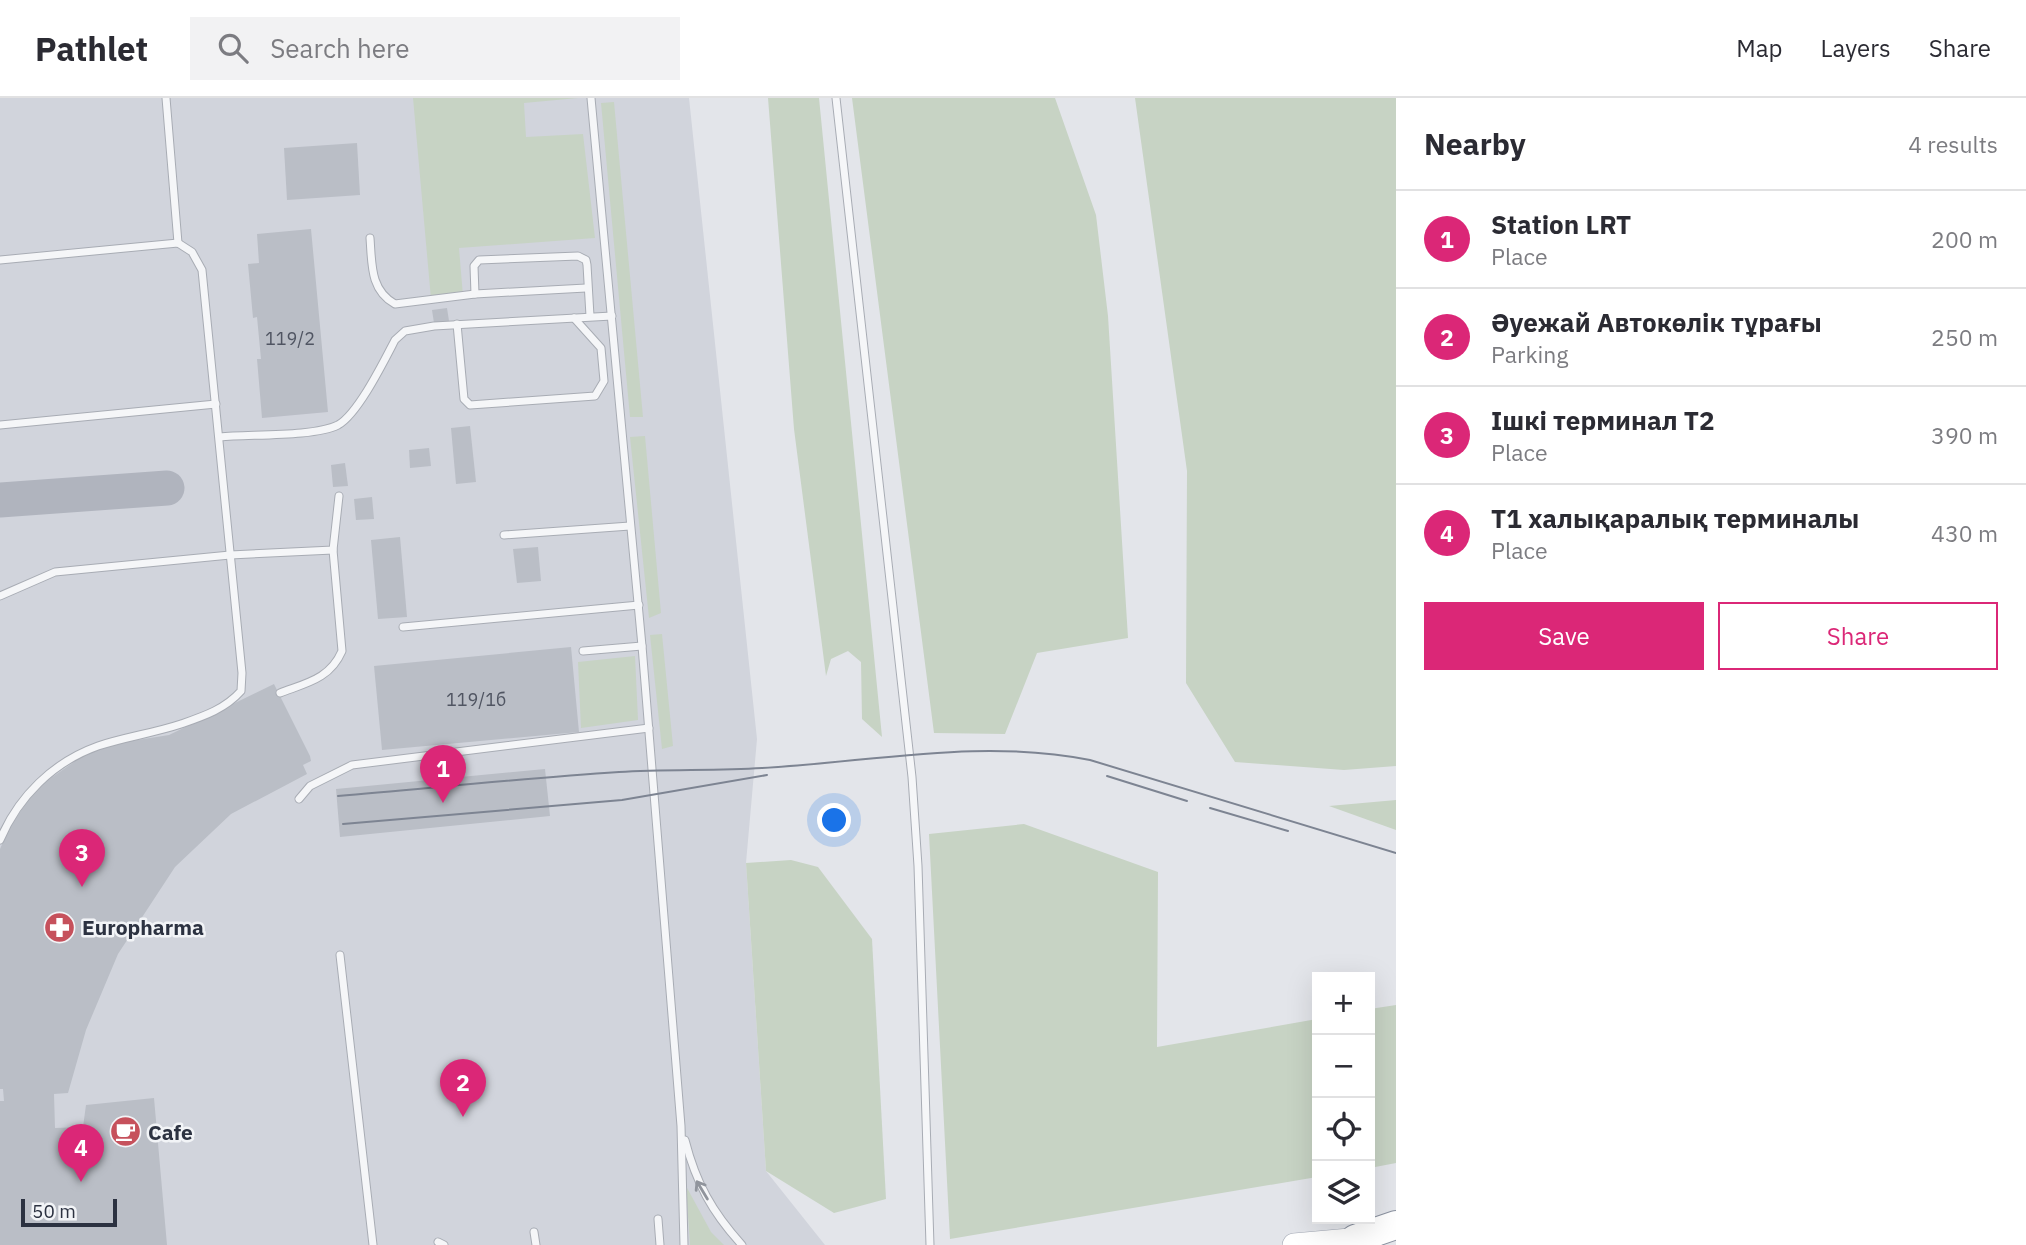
<!DOCTYPE html>
<html lang="en">
<head>
<meta charset="utf-8">
<style>
  body { margin:0; font-family:"IBM Plex Sans",sans-serif; background:#f2f2f3; color:#2b2b33 }
  .controls { position:absolute; right:21px; bottom:21px; display:grid; overflow:hidden; border-radius:0px; box-shadow:0 7px 28px #0002 }
  .controls button { width:63px; height:63px; display:grid; place-items:center; padding:0; border:0; border-bottom:2px solid #e1e1e2; background:#fff; color:#2b2b33; font:35px sans-serif }
  .scale { position:absolute; left:21px; bottom:18px; width:96px; box-sizing:border-box; padding-left:7px; border:4px solid #2c3241; border-top:0; font-size:19px; line-height:24px; white-space:nowrap; color:#2c3241; -webkit-text-stroke:5px #f2f4f7; paint-order:stroke }
  .you { position:absolute; left:835px; top:723px; width:24px; height:24px; margin:-18px; border:5px solid #fff; border-radius:50%; background:#1a73e8; box-shadow:0 0 0 10px #1a73e833 }
  .badge { display:grid; place-items:center; width:46px; height:46px; border-radius:50%; background:#db2777; color:#fff; font-size:23px; font-weight:700 }
  .pin { position:absolute; translate:-50% -58px; filter:drop-shadow(0 2px 4px #0008) }
  .pin::after { content:''; position:absolute; top:37px; width:24px; height:21px; background:inherit; clip-path:polygon(0 0,100% 0,50% 100%) }
  .list { margin:0; padding:0; list-style:none }
  h2 { display:flex; justify-content:space-between; align-items:center; height:91px; margin:0; padding:0 28px; font-size:30px }
  h2 small { font-size:23px; font-weight:400; color:#7c7c81 }
  .list li { display:grid; grid-template-columns:46px 1fr auto; gap:21px; align-items:center; box-sizing:border-box; height:98px; padding:0 28px; border-top:2px solid #e1e1e2 }
  .list b { display:block; font-size:26px; white-space:nowrap }
  .list p { margin:0; font-size:23px; white-space:nowrap; color:#7c7c81 }
  .list em { font-size:23px; font-style:normal; color:#7c7c81 }
  .actions { display:flex; gap:14px; padding:21px 28px }
  .actions a { flex:1; padding:16px 0; border:2px solid #db2777; border-radius:0px; text-align:center; font-size:24px; color:#db2777 }
  .actions .main { background:#db2777; color:#fff }
  .icon { flex:none; width:38px; height:38px; fill:none; stroke:currentColor; stroke-width:2; stroke-linecap:round; stroke-linejoin:round }
  .map { position:relative; flex:none; width:1396px; height:1147px; overflow:hidden }
  header { display:flex; align-items:center; gap:42px; box-sizing:border-box; height:98px; padding:0 35px; background:#fff; border-bottom:2px solid #e1e1e2 }
  header strong { font-size:33px }
  nav { display:flex; gap:38px; margin-inline-start:auto; font-size:24px }
  .search { width:490px; height:63px; background:#f2f2f3; display:flex; align-items:center; gap:18px; box-sizing:border-box; padding:0 24px; border-radius:0px; color:#7c7c81; font-size:26px }
  main { display:flex }
  aside { flex:1; background:#fff }
  .map>svg:first-child { display:block }
  .built { fill:#d1d4dc }
  .green { fill:#c7d3c4 }
  .lines { fill:none; stroke-linecap:round; stroke-linejoin:round }
  .taxiway { stroke:#b0b4be; stroke-width:35 }
  .building { fill:#babec6 }
  .lane-casing { stroke:#a8acb4; stroke-width:9 }
  .primary-casing { stroke:#a3a9b5; stroke-width:24 }
  .highway-casing { stroke:#8b92a0; stroke-width:30 }
  .lane { stroke:#f5f6f8; stroke-width:7 }
  .primary { stroke:#fff; stroke-width:23 }
  .highway { stroke:#fff; stroke-width:28 }
  .tram { stroke:#7d8492; stroke-width:2 }
  .oneway { stroke:#90949c }
  .labels { text-anchor:middle; dominant-baseline:central; stroke-width:5; stroke-linejoin:round; paint-order:stroke }
  .number-label { font-size:18px; fill:#505562 }
  .poi-label { font-size:21px; font-weight:bold; fill:#2c3241; stroke:#f2f4f7; text-anchor:start }
</style>
</head>
<body>
<header>
<strong>Pathlet</strong>
<div class="search"><svg class="icon" aria-label="search" viewBox="0 0 24 24"><circle cx="10" cy="10" r="6"/><path d="M15 15l6 6"/></svg>Search here</div>
<nav><a>Map</a><a>Layers</a><a>Share</a></nav>
</header>
<main>
<div class="map">
<svg width="1396" height="1147" viewBox="0 0 1396 1147">
  <rect width="100%" height="100%" fill="#e3e5ea"/>
  <polygon class="built" points="0,0 689,0 757,641 746,765 766,1073 825,1147 0,1147"/>
  <g class="green">
    <polygon points="413,0 578,0 524,5 526,39 583,36 595,140 459,150 463,198 431,201"/>
    <polygon points="768,0 819,0 882,639 862,621 861,564 848,553 831,561 826,578 794,331"/>
    <polygon points="852,0 1055,0 1096,117 1108,218 1128,540 1037,555 1005,636 934,635"/>
    <polygon points="1135,0 1396,0 1396,668 1344,672 1235,664 1186,585 1187,373"/>
    <polygon points="614,4 643,319 630,319 601,5"/>
    <polygon points="645,338 661,515 649,520 630,339"/>
    <polygon points="662,536 673,648 662,651 650,537"/>
    <polygon points="635,558 638,622 581,630 578,564"/>
    <polygon points="1396,702 1396,732 1329,708"/>
    <polygon points="1024,726 1158,774 1157,949 1317,921 1317,1079 950,1141 929,736"/>
    <polygon points="791,762 818,769 872,841 886,1101 834,1115 766,1073 746,765"/>
    <polygon points="1396,907 1396,1065 1370,1070 1370,911"/>
    <polygon points="686,1088 711,1134 724,1147 690,1147"/>
  </g>
  <g class="lines">
    <polyline class="taxiway" points="0,402 167,390"/>
  </g>
  <g class="building">
    <polygon points="357,45 360,97 287,102 284,50"/>
    <polygon points="311,131 328,314 262,320 257,261 261,261 257,219 253,220 248,166 259,165 257,136"/>
    <polygon points="447,210 449,223 434,225 432,212"/>
    <polygon points="470,328 476,384 456,386 451,330"/>
    <polygon points="429,350 431,368 410,370 409,352"/>
    <polygon points="345,365 348,388 333,389 331,367"/>
    <polygon points="372,399 374,421 356,422 354,401"/>
    <polygon points="400,439 407,519 378,521 371,442"/>
    <polygon points="538,449 541,483 517,485 513,451"/>
    <polygon points="571,549 579,634 382,652 374,568"/>
    <polygon points="274,586 310,658 311,663 303,667 307,676 231,716 175,769 118,856 86,932 68,995 54,996 55,1030 83,1029 86,1007 154,1000 167,1147 0,1147 0,1003 4,1003 3,991 0,991 0,751 10,728 38,689 84,657 112,646 169,637"/>
    <polygon points="545,671 550,718 340,739 336,691"/>
  </g>
  <g class="lines">
    <defs>
      <g id="lane">
        <polyline points="166,0 178,145"/>
        <polyline points="591,0 642,548 681,1028 684,1147"/>
        <polyline points="836,0 912,679 918,768 930,1147"/>
        <path d="M370,140C372,166 370,192 395,206L475,196L586,190"/>
        <path d="M0,162L178,145L192,154L202,172L242,575L241,593C225,611 204,618 181,626C154,635 125,639 98,648C53,664 18,699 0,742"/>
        <polyline points="475,196 474,168 479,162 578,158 586,162 587,167 590,218"/>
        <polyline points="457,226 464,301 470,307 595,298 604,283 601,250 574,220"/>
        <polyline points="0,327 216,306"/>
        <path d="M220,339C250,336 314,339 338,327C358,316 384,263 395,242L405,233L434,228L612,218"/>
        <polyline points="504,437 630,428"/>
        <polyline points="0,498 55,474 230,457 333,452 339,398"/>
        <polyline points="403,529 639,507"/>
        <polyline points="583,553 642,548"/>
        <path d="M280,595C306,585 330,581 342,553L333,452"/>
        <polyline points="299,701 310,688 352,667 649,630"/>
        <polyline points="340,857 373,1147"/>
        <path d="M685,1042C696,1085 712,1114 742,1147"/>
        <polyline points="658,1121 660,1147"/>
        <polyline points="534,1134 536,1147"/>
        <polyline points="438,1144 444,1147"/>
      </g>
      <polyline id="primary" points="1294,1147 1372,1140"/>
      <polyline id="highway" points="1355,1141 1396,1127"/>
    </defs>
    <use href="#lane" class="lane-casing"/>
    <use href="#primary" class="primary-casing"/>
    <use href="#highway" class="highway-casing"/>
    <use href="#lane" class="lane"/>
    <use href="#primary" class="primary"/>
    <use href="#highway" class="highway"/>
    <g class="tram">
      <polyline points="1107,678 1187,703"/>
      <path d="M338,698C432,690 525,680 619,674C667,671 715,673 762,670C872,664 980,640 1090,662L1396,755"/>
      <polyline points="1210,710 1288,733"/>
      <polyline points="343,726 622,702 767,677"/>
    </g>
  </g>
  <defs><path id="oneway-shaft" d="M-6 0H5M1.5-3L5.5 0L1.5 3" fill="none" stroke-width="1.6" stroke-linecap="round" stroke-linejoin="round" transform="scale(1.75)"/></defs>
  <use class="oneway" href="#oneway-shaft" transform="translate(702 1092) rotate(-121)"/>
  <defs>
    <symbol id="pharmacy-disc" viewBox="-11 -11 22 22"><circle r="9.5" fill="#c6515c" stroke="#f2f4f7"/><path d="M-2-6h4v4h4v4h-4v4h-4v-4h-4v-4h4Z" fill="#fff"/></symbol>
    <symbol id="cafe-disc" viewBox="-11 -11 22 22"><circle r="9.5" fill="#c6515c" stroke="#f2f4f7"/><path d="M-5.5-4.5H6V0H3Q3 3.5 0 3.5H-2.5Q-5.5 3.5-5.5 0ZM3-3.2v2h1.7v-2ZM-6 4.5H4V6H-6Z" fill="#fff"/></symbol>
  </defs>
  <g fill-rule="evenodd">
    <use href="#pharmacy-disc" x="42" y="812" width="35" height="35"/>
    <use href="#cafe-disc" x="108" y="1016" width="35" height="35"/>
  </g>
  <g class="labels">
    <g class="number-label">
      <text x="290" y="240">119/2</text>
      <text x="476" y="601">119/1б</text>
    </g>
    <g class="poi-label">
      <text x="82" y="829">Europharma</text>
      <text x="148" y="1034">Cafe</text>
    </g>
  </g>
</svg>
<div class="controls">
<button>+</button>
<button>−</button>
<button><svg class="icon" aria-label="locate" viewBox="0 0 24 24"><circle cx="12" cy="12" r="6"/><path d="M12 2v4M12 18v4M2 12h4M18 12h4"/></svg></button>
<button><svg class="icon" aria-label="layers" viewBox="0 0 24 24"><path d="M12 4l9 5-9 5-9-5zM3 14l9 5 9-5"/></svg></button>
</div>
<div class="scale">50 m</div>
<div class="you"></div>
<div class="pin badge" style="left:443px;top:705px">1</div>
<div class="pin badge" style="left:463px;top:1019px">2</div>
<div class="pin badge" style="left:82px;top:789px">3</div>
<div class="pin badge" style="left:81px;top:1084px">4</div>
</div>
<aside>
<h2>Nearby<small>4 results</small></h2>
<ul class="list">
<li><span class="badge">1</span><div><b>Station LRT</b><p>Place</p></div><em>200 m</em></li>
<li><span class="badge">2</span><div><b>Әуежай Автокөлік тұрағы</b><p>Parking</p></div><em>250 m</em></li>
<li><span class="badge">3</span><div><b>Ішкі терминал T2</b><p>Place</p></div><em>390 m</em></li>
<li><span class="badge">4</span><div><b>T1 халықаралық терминалы</b><p>Place</p></div><em>430 m</em></li>
</ul>
<div class="actions"><a class="main">Save</a><a>Share</a></div>
</aside>
</main>
</body>
</html>
